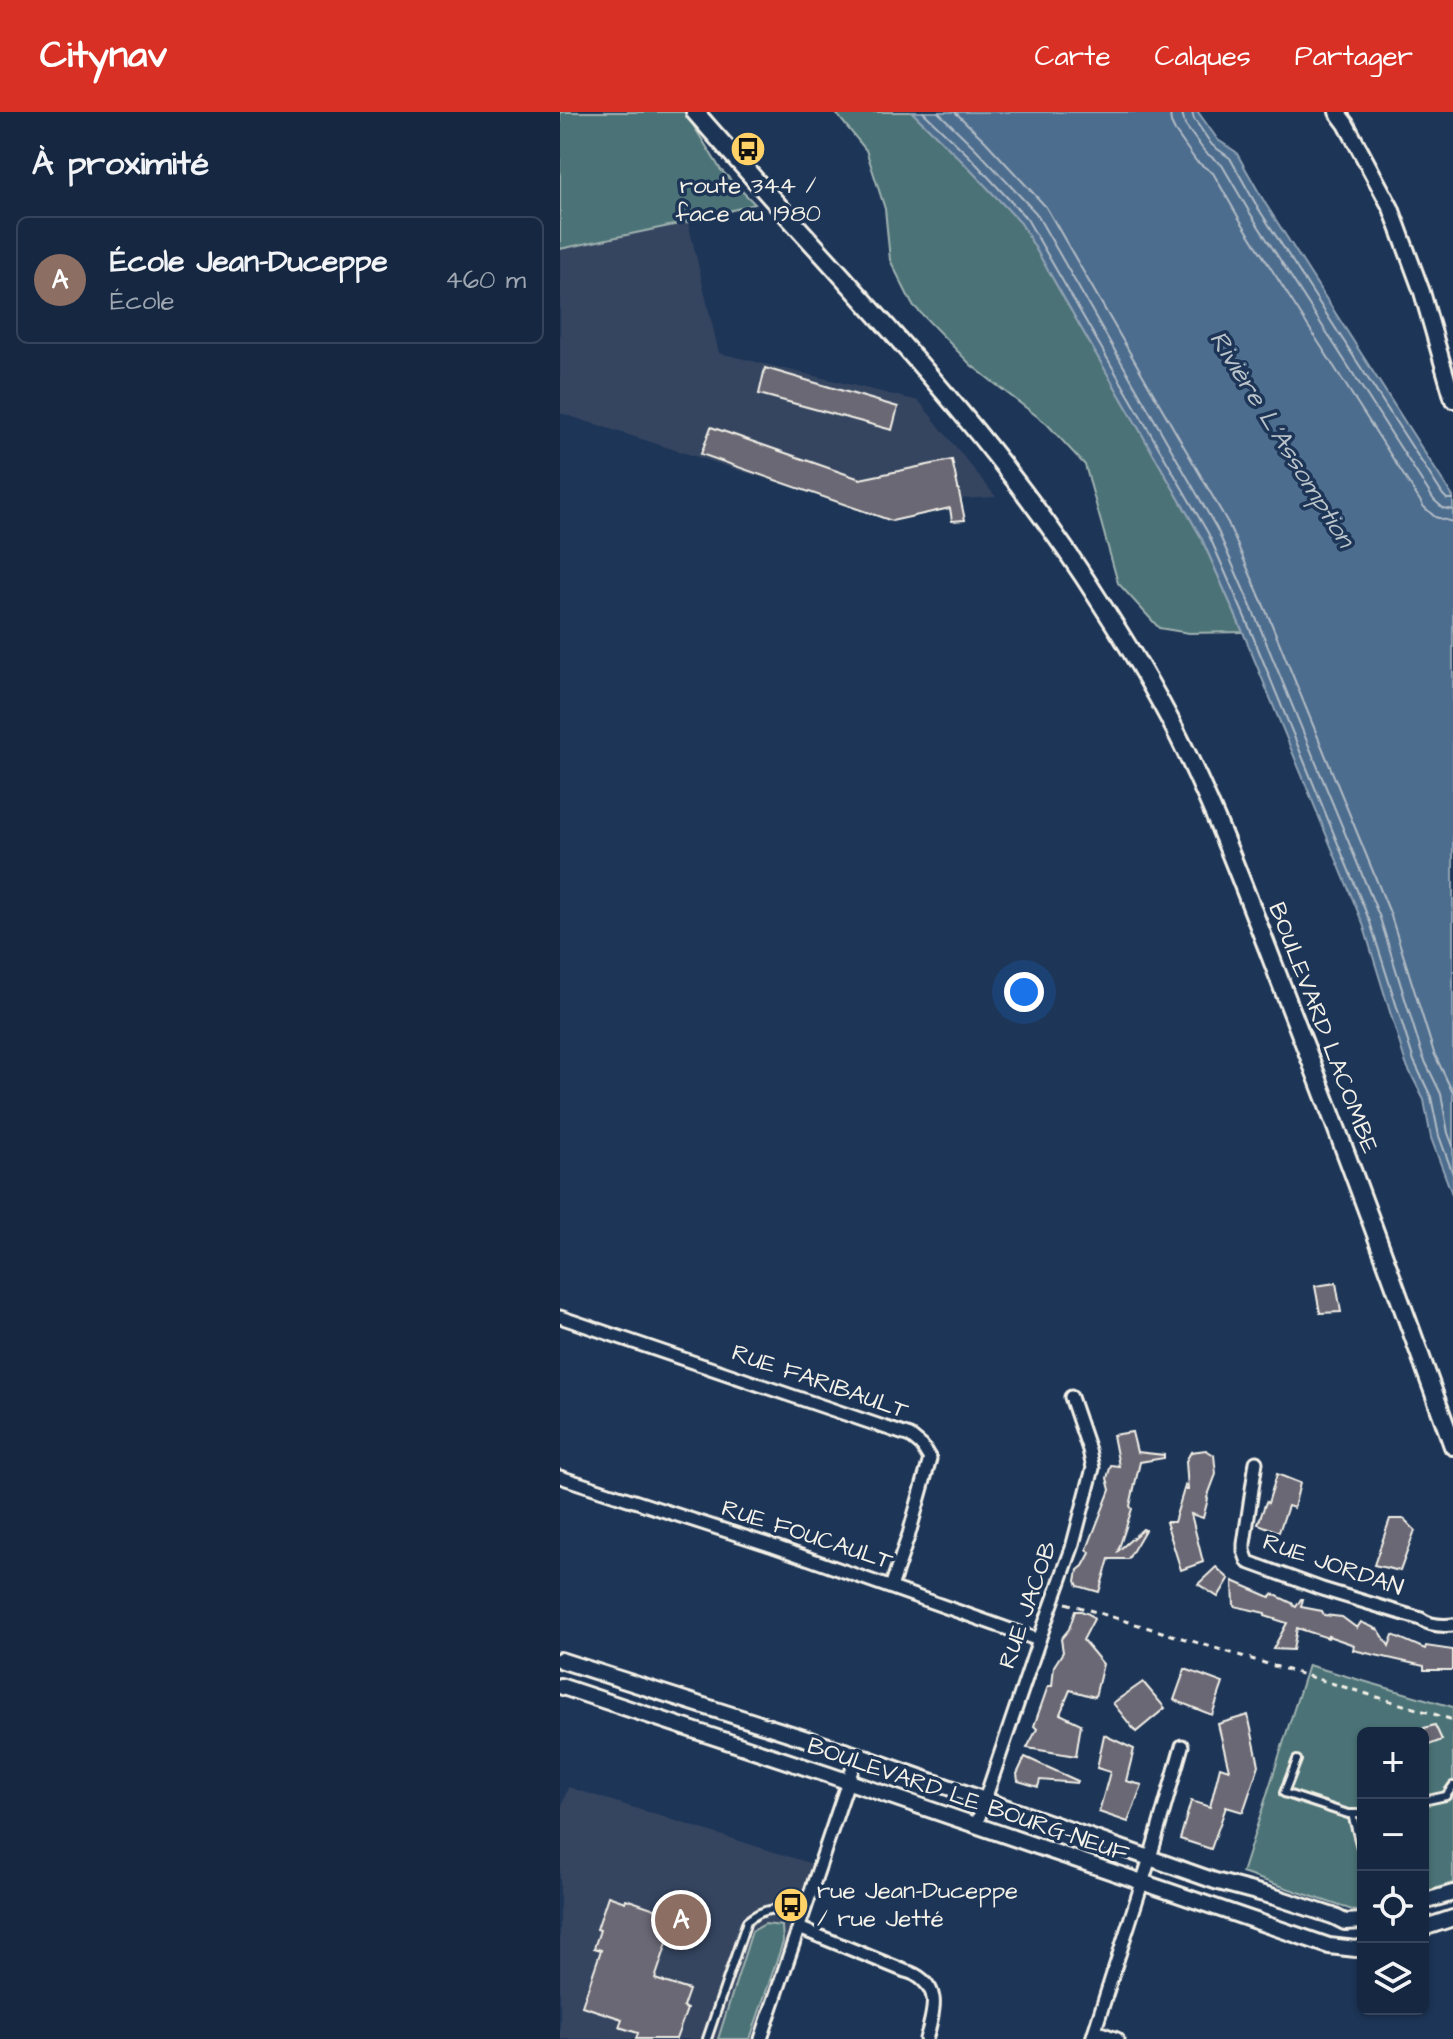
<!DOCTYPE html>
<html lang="fr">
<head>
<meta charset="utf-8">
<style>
  body { margin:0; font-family:"Architects Daughter",sans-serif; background:#23344c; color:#f1f3f6 }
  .controls { position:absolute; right:24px; bottom:24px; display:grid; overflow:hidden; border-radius:12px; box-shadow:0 2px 6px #0004 }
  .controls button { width:72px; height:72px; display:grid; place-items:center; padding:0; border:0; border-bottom:2px solid #35445a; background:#162841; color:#f1f3f6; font:40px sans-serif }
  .you { position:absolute; left:464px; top:880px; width:28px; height:28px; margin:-20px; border:6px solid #fff; border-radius:50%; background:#1a73e8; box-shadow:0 0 0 12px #1a73e833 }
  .badge { display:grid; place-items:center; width:52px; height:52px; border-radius:50%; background:#d93025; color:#fff; font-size:26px; font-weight:700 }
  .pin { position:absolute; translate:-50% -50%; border:4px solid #fff; box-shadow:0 2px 8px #0006 }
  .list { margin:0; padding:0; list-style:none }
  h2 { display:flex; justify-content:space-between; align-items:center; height:104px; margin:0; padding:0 32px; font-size:34px }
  h2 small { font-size:26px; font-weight:400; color:#9ea6b1 }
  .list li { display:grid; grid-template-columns:52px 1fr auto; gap:24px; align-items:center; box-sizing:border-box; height:128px; margin:0 16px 16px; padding:0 16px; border:2px solid #35445a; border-radius:12px }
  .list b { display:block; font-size:30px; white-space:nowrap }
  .list p { margin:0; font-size:26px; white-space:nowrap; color:#9ea6b1 }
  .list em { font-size:26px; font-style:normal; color:#9ea6b1 }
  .icon { flex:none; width:44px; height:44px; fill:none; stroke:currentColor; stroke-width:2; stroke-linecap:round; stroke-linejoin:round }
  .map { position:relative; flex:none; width:893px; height:1927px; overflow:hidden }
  header { display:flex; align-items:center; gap:48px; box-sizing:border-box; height:112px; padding:0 40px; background:#d93025; color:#fff }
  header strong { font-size:38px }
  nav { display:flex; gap:44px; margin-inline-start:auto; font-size:28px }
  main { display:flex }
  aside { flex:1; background:#162841 }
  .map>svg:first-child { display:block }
  .built { fill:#344460 }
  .green { fill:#4c7377; stroke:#a0b2b0; stroke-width:2 }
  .water { fill:#4e6d8f; stroke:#90a2b3; stroke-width:2 }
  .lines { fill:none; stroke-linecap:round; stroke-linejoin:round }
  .shore { stroke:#b2bcc4; stroke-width:2 }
  .building { fill:#6b6875; stroke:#f4f1e8; stroke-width:2 }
  .service-casing { stroke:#f4f1e8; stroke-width:12 }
  .minor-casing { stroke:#f4f1e8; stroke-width:17 }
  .tertiary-casing { stroke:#f4f1e8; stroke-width:20 }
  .secondary-casing { stroke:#f4f1e8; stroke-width:22 }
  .path { stroke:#f4f1e8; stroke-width:3; stroke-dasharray:6 6; stroke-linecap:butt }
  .service { stroke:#1d3557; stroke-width:6 }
  .minor { stroke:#1d3557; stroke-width:11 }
  .tertiary { stroke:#1d3557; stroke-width:14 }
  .secondary { stroke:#1d3557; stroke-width:16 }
  .labels { text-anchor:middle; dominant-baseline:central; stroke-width:7; stroke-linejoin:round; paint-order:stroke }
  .poi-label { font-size:24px; fill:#f4f1e8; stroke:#1d3557 }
  .street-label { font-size:24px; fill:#f4f1e8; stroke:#1d3557 }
  .water-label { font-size:26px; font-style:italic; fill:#bac3c9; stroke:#1d3557 }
</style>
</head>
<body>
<header>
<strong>Citynav</strong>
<nav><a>Carte</a><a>Calques</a><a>Partager</a></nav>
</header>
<main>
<aside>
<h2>À proximité<small></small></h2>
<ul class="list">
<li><span class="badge" style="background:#8d6e63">A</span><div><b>École Jean-Duceppe</b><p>École</p></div><em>460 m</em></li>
</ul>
</aside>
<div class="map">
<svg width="893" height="1927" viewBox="0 0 893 1927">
  <rect width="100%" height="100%" fill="#1d3557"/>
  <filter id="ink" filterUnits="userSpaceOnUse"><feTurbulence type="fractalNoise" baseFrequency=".0125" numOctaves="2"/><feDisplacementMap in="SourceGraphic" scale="16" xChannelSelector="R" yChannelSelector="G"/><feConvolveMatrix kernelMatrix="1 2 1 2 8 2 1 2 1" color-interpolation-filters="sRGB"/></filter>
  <g filter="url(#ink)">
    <g class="built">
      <polygon points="128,110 159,241 359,289 436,385 287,393 0,301 0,137"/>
      <polygon points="8,1675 259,1754 201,1927 0,1927 0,1700"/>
    </g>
    <g class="green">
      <polygon points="0,0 125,0 161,58 195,92 128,110 0,137"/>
      <polygon points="275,0 352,0 403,50 461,111 641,425 683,520 629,521 599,516 558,471 525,353 487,312 411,253 352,192 330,148 325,97 306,38"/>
      <polygon points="748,1553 893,1595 893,1771 863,1780 863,1621 803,1621 803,1797 795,1799 682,1761"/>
      <polygon points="205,1812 222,1814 223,1830 190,1927 158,1927 192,1819"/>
    </g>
    <polygon class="water" points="352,0 638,0 658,28 676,40 705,91 893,385 893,1085 871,1026 864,988 846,952 803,812 683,520 641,425 461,111 403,50"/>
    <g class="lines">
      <g class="shore">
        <polyline points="363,0 409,44 467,107 648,421 690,517 810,810 854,949 871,985 879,1024 893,1062"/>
        <polyline points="378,0 416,37 476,101 657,417 699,513 820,806 863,945 881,982 888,1021 893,1034"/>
        <polyline points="395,0 425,29 486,95 668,411 710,508 830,801 874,941 893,981"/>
        <polyline points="610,0 611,11 615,19 636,49 653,61 680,108 864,395 875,405 893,410"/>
        <polyline points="622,0 625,13 645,40 662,53 690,101 874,388 883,396 893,398"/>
        <polyline points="632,0 634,7 652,33 670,46 698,96 883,383 887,387 893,387"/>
      </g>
    </g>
    <g class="building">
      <polygon points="205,256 338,295 332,318 199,282"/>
      <polygon points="151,315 300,367 392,348 405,408 392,409 390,396 332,409 141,342"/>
      <polygon points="776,1171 781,1200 760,1201 755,1174"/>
      <polygon points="572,1320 577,1340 604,1343 604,1346 580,1350 570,1394 572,1397 558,1439 583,1417 585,1418 568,1447 549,1447 539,1480 518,1474 516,1469 518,1458 523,1454 530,1441 527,1437 550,1378 547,1366 551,1353 559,1354 553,1323"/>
      <polygon points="646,1338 654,1343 656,1362 647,1386 648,1387 643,1406 631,1402 643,1450 621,1458 606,1410 614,1410 625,1374 626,1378 628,1378 626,1349 631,1340"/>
      <polygon points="717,1362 740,1371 734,1396 728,1394 719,1420 698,1412 706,1390 708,1391"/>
      <polygon points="830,1407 844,1407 855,1418 840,1459 814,1453"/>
      <polygon points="656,1455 669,1467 658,1485 638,1472"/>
      <polygon points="673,1469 710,1485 713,1482 732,1491 734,1494 736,1495 741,1487 743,1487 741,1495 762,1499 764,1503 782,1505 797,1516 801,1510 819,1518 829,1534 833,1523 865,1537 866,1534 893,1538 893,1558 864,1558 864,1554 793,1538 794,1533 768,1524 768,1526 737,1516 733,1538 713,1537 727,1511 705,1504 705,1501 674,1494"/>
      <polygon points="515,1499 521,1499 529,1502 534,1507 523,1528 543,1552 535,1585 510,1578 500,1602 521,1612 516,1644 467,1636 477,1617 474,1614 488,1574 492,1574 494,1554 503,1540 501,1527 509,1517"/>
      <polygon points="625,1557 663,1571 652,1603 614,1588"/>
      <polygon points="583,1570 605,1596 576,1620 553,1591"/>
      <polygon points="688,1603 699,1653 683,1700 666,1695 651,1737 620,1727 631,1689 650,1695 660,1655 669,1658 658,1612"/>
      <polygon points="875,1613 882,1628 869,1633 864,1616"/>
      <polygon points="544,1623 574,1637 566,1669 582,1673 568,1710 539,1700 550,1660 537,1656"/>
      <polygon points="465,1645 518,1669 517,1671 480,1668 478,1675 458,1669 457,1662"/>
      <polygon points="48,1784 65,1790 66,1787 98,1798 97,1801 115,1807 95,1867 129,1878 123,1895 127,1897 116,1927 76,1927 78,1921 59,1915 62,1907 22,1894 41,1838 34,1836 40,1818 37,1817"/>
    </g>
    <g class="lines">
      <defs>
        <g id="service">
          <polyline points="737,1648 724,1681 788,1702 803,1702"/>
          <polyline points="863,1689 886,1684 893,1674"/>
          <polyline points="792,1702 803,1743"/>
          <path d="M147,1927L187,1809C207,1793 219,1797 244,1800"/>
        </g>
        <g id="minor">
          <polyline points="0,1205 350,1324 362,1334 370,1347 349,1422 331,1475"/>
          <path d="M696,1350L684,1432V1439L688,1450L762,1477L861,1507C870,1514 882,1514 893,1513"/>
          <polyline points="0,1365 213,1434 479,1528"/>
          <polyline points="416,1714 479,1528 512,1436 533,1356 529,1338 511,1285"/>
          <path d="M239,1816L345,1859C358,1862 371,1872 373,1886C375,1895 369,1918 366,1927"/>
          <polyline points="535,1919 557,1927"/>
          <polyline points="201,1927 297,1643"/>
          <polyline points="532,1927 590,1746 622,1634"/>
        </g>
        <g id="tertiary">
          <polyline points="777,0 786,12 831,96 862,180 893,288"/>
          <polyline points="0,1548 297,1643 655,1769 715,1785 773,1804 785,1810 803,1809"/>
          <polyline points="0,1574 269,1663 769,1834 796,1837 803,1835"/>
          <polyline points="863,1790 893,1781"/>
          <polyline points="863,1816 893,1806"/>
        </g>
        <path id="secondary" d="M135,0C275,161 428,311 542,493C573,541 603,591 627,642C666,724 697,810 730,895C787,1041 840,1187 893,1334"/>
      </defs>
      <use href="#service" class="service-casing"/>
      <use href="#minor" class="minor-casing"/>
      <use href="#tertiary" class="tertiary-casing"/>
      <use href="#secondary" class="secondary-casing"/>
      <polyline class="path" points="506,1491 890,1607 893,1606"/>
      <use href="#service" class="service"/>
      <use href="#minor" class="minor"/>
      <use href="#tertiary" class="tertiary"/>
      <use href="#secondary" class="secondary"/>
    </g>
  </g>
  <defs>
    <symbol id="bus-disc" viewBox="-11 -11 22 22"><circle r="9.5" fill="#ffd166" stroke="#1d3557"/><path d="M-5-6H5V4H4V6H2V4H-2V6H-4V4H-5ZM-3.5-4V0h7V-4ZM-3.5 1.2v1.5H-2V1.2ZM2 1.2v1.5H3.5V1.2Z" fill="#111"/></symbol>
  </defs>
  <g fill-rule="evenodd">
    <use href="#bus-disc" x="168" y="17" width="40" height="40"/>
    <use href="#bus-disc" x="211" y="1773" width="40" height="40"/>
  </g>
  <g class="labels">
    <g class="poi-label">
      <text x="188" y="74">route 344 /<tspan x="188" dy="28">face au 1980</tspan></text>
      <text x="257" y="1779" text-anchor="start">rue Jean-Duceppe<tspan x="257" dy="28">/ rue Jetté</tspan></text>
    </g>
    <g class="street-label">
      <text transform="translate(763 916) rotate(69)">BOULEVARD LACOMBE</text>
      <text transform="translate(260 1270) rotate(19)">RUE FARIBAULT</text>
      <text transform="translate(247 1423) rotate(18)">RUE FOUCAULT</text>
      <text transform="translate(773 1453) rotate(19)">RUE JORDAN</text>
      <text transform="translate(468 1493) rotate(-71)">RUE JACOB</text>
      <text transform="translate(408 1688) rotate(19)">BOULEVARD LE BOURG-NEUF</text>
    </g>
    <g class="water-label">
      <text transform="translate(722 327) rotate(58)">Rivière L'Assomption</text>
    </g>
  </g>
</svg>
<div class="controls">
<button>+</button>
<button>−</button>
<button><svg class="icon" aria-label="locate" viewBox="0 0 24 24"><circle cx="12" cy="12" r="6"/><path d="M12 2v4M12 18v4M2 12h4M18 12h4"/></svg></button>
<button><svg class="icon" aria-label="layers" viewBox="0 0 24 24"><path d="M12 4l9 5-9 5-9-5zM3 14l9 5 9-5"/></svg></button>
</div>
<div class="you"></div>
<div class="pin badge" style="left:121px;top:1808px;background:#8d6e63">A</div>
</div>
</main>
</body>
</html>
